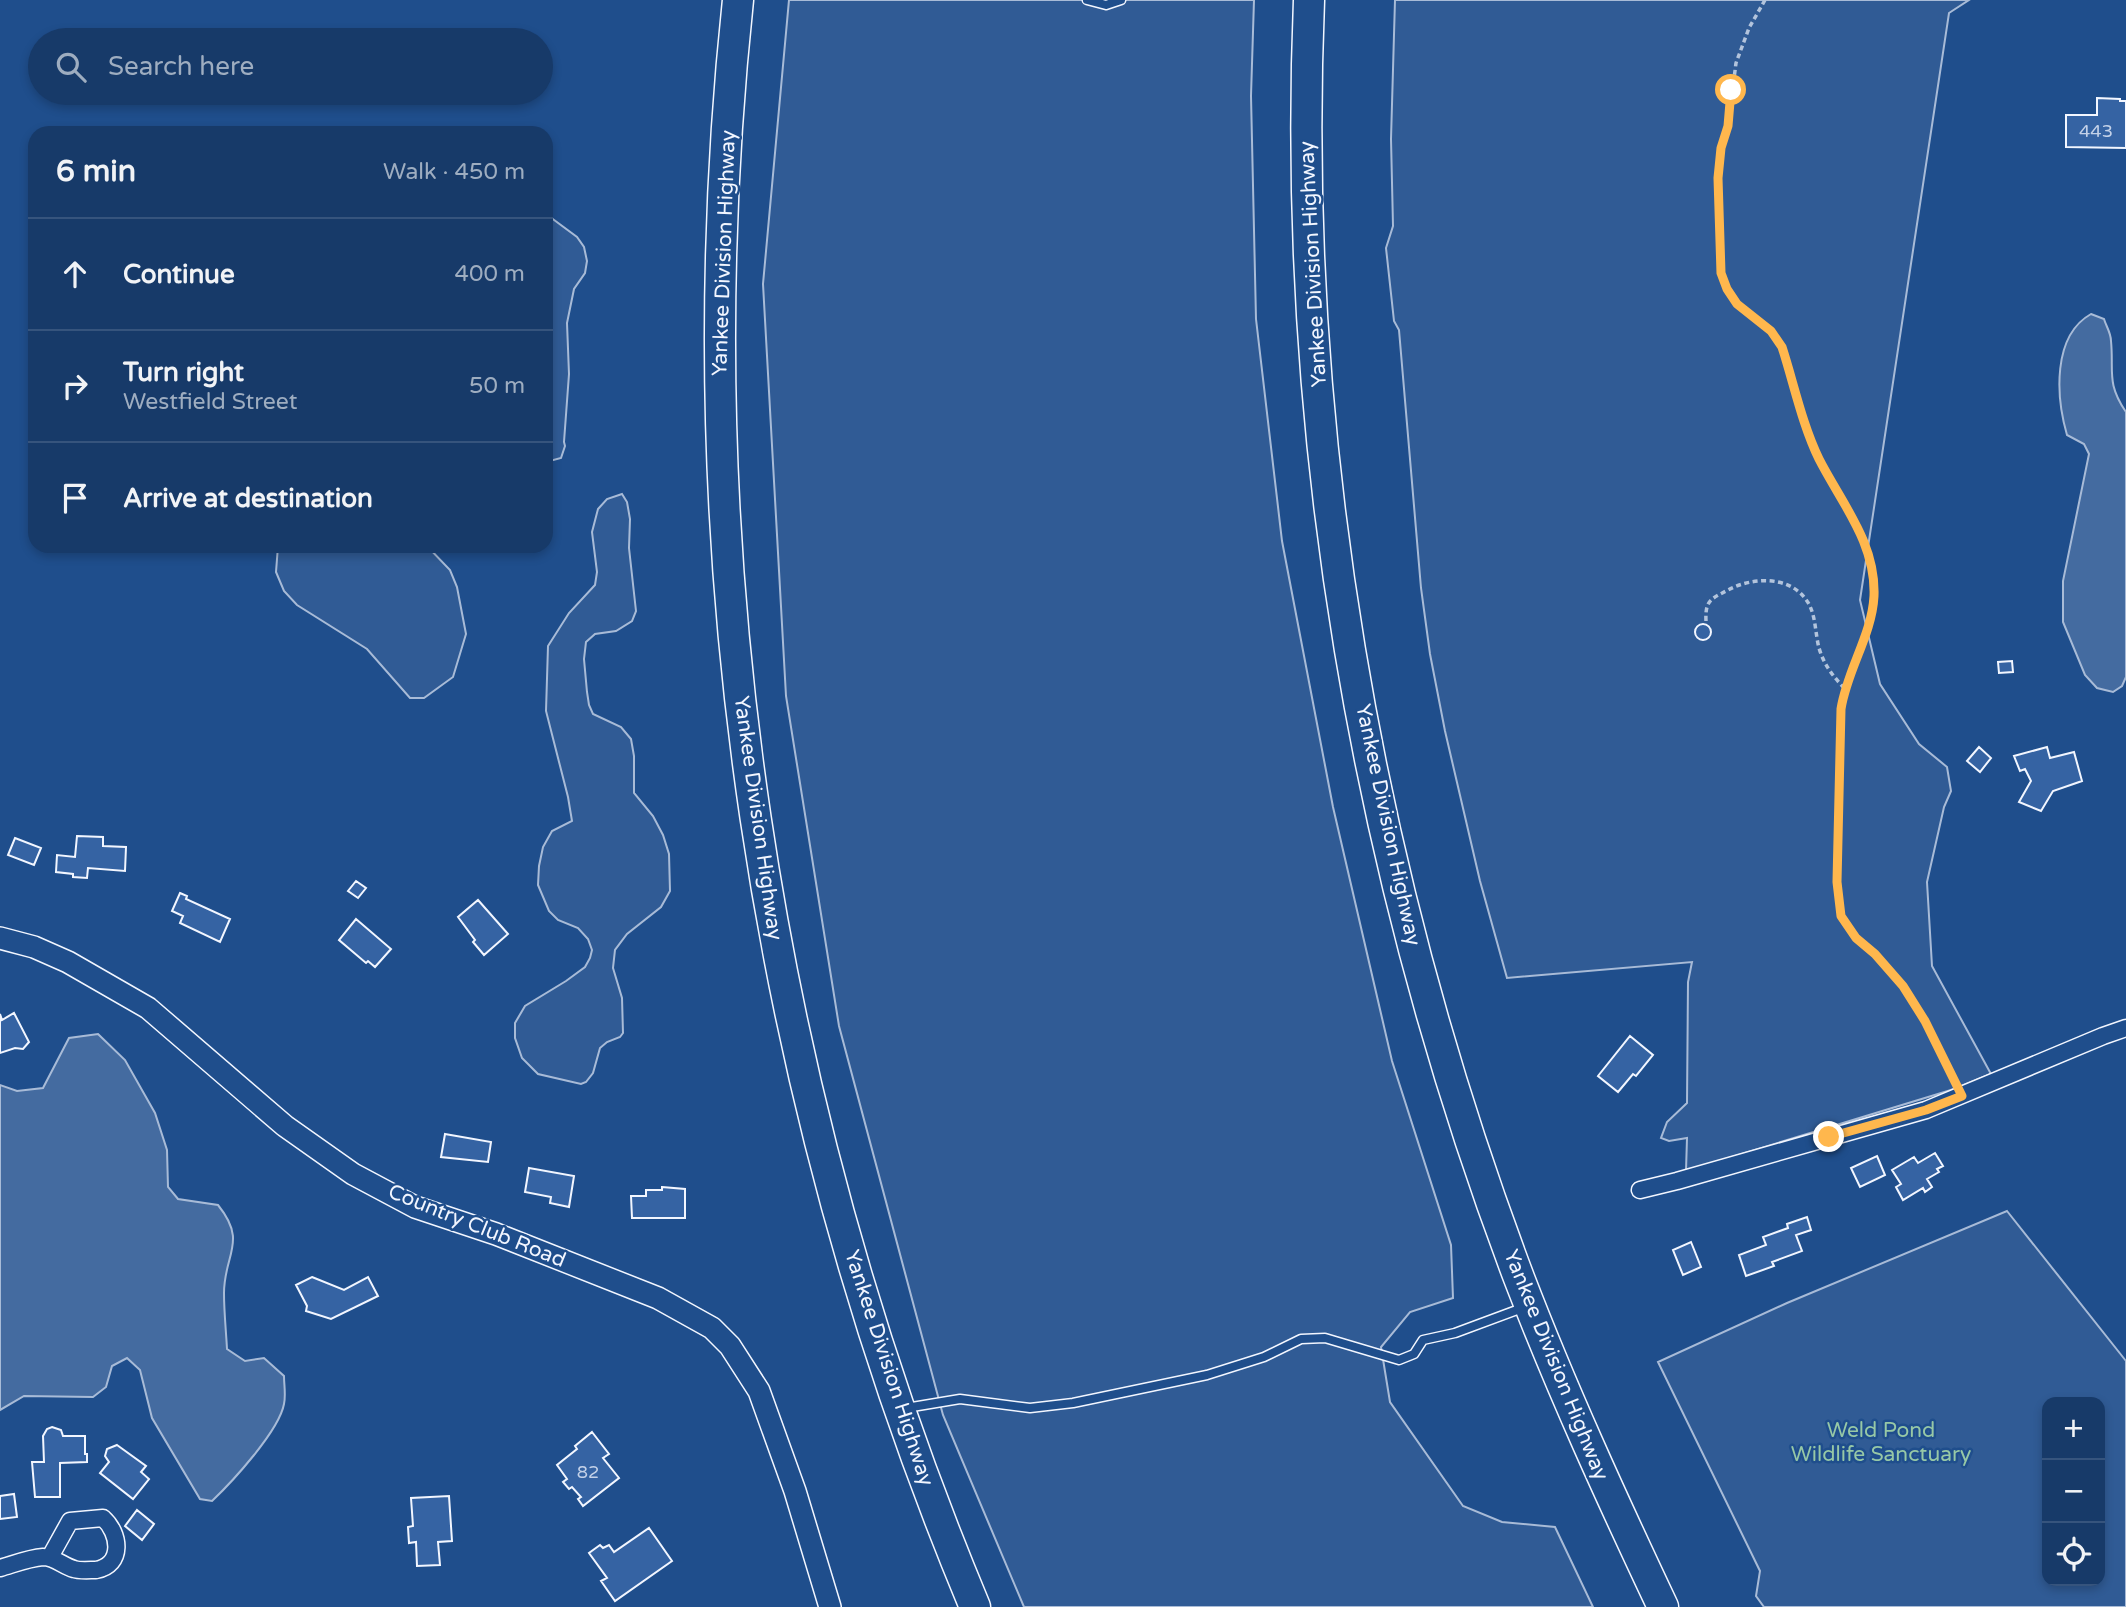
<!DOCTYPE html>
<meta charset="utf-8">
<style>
body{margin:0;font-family:"Varela Round",sans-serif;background:#20416f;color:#f1f3f6}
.controls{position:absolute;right:21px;bottom:21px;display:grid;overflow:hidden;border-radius:14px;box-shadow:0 4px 10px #0003}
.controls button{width:63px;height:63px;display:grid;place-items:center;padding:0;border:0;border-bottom:2px solid #36547d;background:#173a69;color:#f1f3f6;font:35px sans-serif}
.stop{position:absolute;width:21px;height:21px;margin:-16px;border:5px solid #ffb74d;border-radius:50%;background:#fff}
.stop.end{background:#ffb74d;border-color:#fff;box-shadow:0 2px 7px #0008}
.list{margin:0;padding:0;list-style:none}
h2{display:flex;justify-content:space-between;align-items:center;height:91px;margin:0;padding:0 28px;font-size:30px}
h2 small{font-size:23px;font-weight:400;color:#9eadc0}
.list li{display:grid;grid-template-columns:46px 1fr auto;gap:21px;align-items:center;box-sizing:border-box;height:112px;padding:0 28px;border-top:2px solid #36547d}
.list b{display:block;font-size:26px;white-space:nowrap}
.list p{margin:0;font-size:23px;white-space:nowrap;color:#9eadc0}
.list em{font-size:23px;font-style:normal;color:#9eadc0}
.icon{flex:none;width:38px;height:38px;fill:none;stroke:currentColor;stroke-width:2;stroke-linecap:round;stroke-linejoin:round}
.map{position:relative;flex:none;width:2126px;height:1607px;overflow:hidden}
.search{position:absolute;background:#173a69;box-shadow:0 4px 10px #0003;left:28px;top:28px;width:525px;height:77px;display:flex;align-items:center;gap:18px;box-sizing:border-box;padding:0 24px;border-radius:38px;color:#9eadc0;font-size:26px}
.panel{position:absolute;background:#173a69;box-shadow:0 4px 10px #0003;left:28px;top:126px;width:525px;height:427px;border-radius:21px}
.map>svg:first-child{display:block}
.built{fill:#305b95;stroke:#a8bbd7;stroke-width:2;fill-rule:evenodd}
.water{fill:#446ba0;stroke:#a8bbd7;stroke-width:2}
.building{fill:#3563a3;stroke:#f2f6ff;stroke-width:2}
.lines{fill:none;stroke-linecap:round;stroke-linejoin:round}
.service-casing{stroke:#f2f6ff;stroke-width:11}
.minor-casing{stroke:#f2f6ff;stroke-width:19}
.tertiary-casing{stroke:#f2f6ff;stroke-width:24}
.motorway-casing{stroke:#f2f6ff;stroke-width:33}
.path{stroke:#b3c4dc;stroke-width:3.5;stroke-dasharray:5 3.5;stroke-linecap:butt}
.service{stroke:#1f4e8c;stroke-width:8}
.minor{stroke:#1f4e8c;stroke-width:16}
.tertiary{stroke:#1f4e8c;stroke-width:21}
.motorway{stroke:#1f4e8c;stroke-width:30}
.route{stroke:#ffb74d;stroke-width:9}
.labels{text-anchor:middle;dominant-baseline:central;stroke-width:5;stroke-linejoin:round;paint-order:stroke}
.number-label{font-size:18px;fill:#c3d1e8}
.street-label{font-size:21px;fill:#f2f6ff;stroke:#1f4e8c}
.park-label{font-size:21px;fill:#97c8a6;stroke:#1f4e8c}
</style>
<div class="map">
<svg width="2126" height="1607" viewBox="0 0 2126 1607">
<rect width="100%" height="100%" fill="#1f4e8c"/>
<path class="built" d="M789 0H1254L1251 96 1256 319 1282 541 1333 807 1392 1061 1451 1245 1453 1298 1410 1312 1381 1347 1390 1402 1463 1506 1502 1522 1555 1527 1593 1607H1024L943 1415 839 1026 786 696 763 284Z
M1395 0H1969L1949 13 1860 600 1880 684 1919 744 1947 767 1951 791 1944 807 1927 882 1932 966 1991 1074 1951 1090 1686 1171 1687 1138 1669 1141 1661 1138 1667 1122 1687 1103 1688 982 1692 962 1507 978 1480 881 1445 731 1430 654 1421 588 1399 330 1394 321 1386 248 1393 226 1391 139Z
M546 214 577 237 584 247 587 261 585 273 574 289 567 323 569 374 564 442 565 446 561 458 546 462Z
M622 494 627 502 630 519 629 548 636 611 632 621 616 631 595 634 586 642 584 659 587 692 589 705 593 714 621 727 631 739 634 756V793L653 816 663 835 669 854 670 891 661 907 627 934 615 950 613 968 622 998 623 1033 620 1037 607 1042 600 1048 593 1073 586 1082 581 1084 538 1074 522 1058 515 1038V1023L525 1006 566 981 585 967 590 958 592 950 588 939 578 928 558 920 549 911 538 885 539 866 543 847 552 831 572 821 568 797 546 711 548 646 569 613 595 585 597 572 592 532 598 509 607 499Z
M278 546H427L450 570 457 587 466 634 453 677 424 698H410L367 649 297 605 284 591 276 572Z
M2007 1211 2126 1361V1607H1764L1756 1596 1760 1571 1658 1362 1787 1303ZM2047 1402H2100V1581H2047Z"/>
<path class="water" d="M2091 314 2104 319C2106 326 2111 333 2111 341 2114 371 2106 383 2126 412V677L2122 686 2113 692 2097 688 2085 675 2063 622V581L2089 454 2084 444 2067 435C2056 397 2052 336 2091 314Z
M98 1034 125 1060 155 1113 167 1150 168 1187 178 1199 218 1205C248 1242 224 1254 224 1293 224 1312 226 1330 227 1349L245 1361 264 1358 284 1376C284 1385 286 1395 284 1404 279 1431 232 1482 212 1501L200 1499 152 1418 140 1370 127 1358 112 1366 106 1387 93 1397 24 1396 0 1410V1085L17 1091 43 1088 69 1038Z"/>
<path class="building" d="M2097 98 2120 99V101H2126V148L2066 147V115H2097Z
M1695 632a8 8 0 1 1 16 0a8 8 0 1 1-16 0Z
M2012 661 2013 672 1999 673 1998 662Z
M1979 747 1991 758 1980 772 1967 761Z
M2047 747 2050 758 2074 752 2082 781 2053 791 2041 811 2019 802 2031 781 2025 769 2020 771 2014 756Z
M77 836 103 837V846L126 847 125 871 88 868 87 878 73 877V874L56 872 57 855 75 857Z
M15 838 41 848 34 865 8 855Z
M356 881 366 888 358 898 348 891Z
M180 893 187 896 186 899 230 919 220 942 180 923 183 916 172 911Z
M478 900 508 934 484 955 473 942 475 940 458 917Z
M356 919 391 949 375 967 368 961 366 963 339 940Z
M14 1013 29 1042 23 1049 15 1048 0 1053V1014L2 1020Z
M1630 1036 1653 1055 1636 1076 1633 1074 1618 1092 1598 1076Z
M445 1134 491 1142 488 1162 441 1157Z
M1935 1153 1943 1166 1937 1169 1939 1172 1927 1179 1932 1187 1925 1192 1923 1188 1903 1200 1896 1187 1901 1184 1892 1170 1914 1157 1918 1163Z
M1877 1156 1885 1175 1860 1187 1851 1168Z
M529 1168 574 1176 569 1207 550 1203 551 1197 525 1192Z
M662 1187 685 1189V1218H632L631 1196H646V1190H662Z
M1807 1217 1811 1230 1796 1235 1802 1251 1772 1262 1774 1266 1746 1276 1739 1255 1766 1245 1763 1237 1788 1228 1787 1224Z
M1691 1242 1701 1267 1683 1275 1673 1250Z
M312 1277 344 1290 368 1277 378 1296 331 1319 306 1311 307 1306 296 1285Z
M52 1427 61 1430 63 1436H85V1454H87V1462L60 1463V1497H35L32 1462H44L43 1436 47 1429Z
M592 1432 609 1454 603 1458 619 1478 583 1506 578 1499 581 1497 572 1487 569 1489 563 1482 567 1479 557 1465 577 1449 575 1446Z
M117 1445 146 1466 141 1472 149 1479 133 1499 100 1473 109 1462 105 1456 107 1449Z
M14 1494 17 1517 0 1519V1496Z
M449 1496 452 1541 438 1542 440 1565 417 1566 416 1542 409 1543 408 1527 413 1526 411 1498Z
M137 1510 154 1524 142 1540 125 1526Z
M649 1528 672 1561 615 1601 601 1581 607 1578 589 1553 600 1545 603 1548 609 1545 614 1552Z"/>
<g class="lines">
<defs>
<path id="service" d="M1087 0 1106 5 1121 0
M906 1408 960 1399 1030 1408 1073 1403 1207 1375 1264 1357 1301 1339 1325 1338 1399 1360 1414 1354 1423 1340 1455 1333 1525 1307"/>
<path id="minor" d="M1640 1190 1677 1181 1926 1110 2103 1036 2126 1028
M0 1568C14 1564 29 1558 43 1557 55 1557 63 1566 74 1569 79 1571 90 1570 96 1570 124 1565 120 1533 103 1518L70 1521 50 1557"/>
<path id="tertiary" d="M0 938 34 947 68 962 148 1008 285 1126 353 1174 415 1207 496 1234 658 1298 712 1328 730 1346 759 1391 795 1491 830 1607"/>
<path id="motorway" d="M738 0C680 543 764 1103 975 1607
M1309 0C1291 433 1366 873 1519 1278 1562 1390 1612 1499 1663 1607"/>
</defs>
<use href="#service" class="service-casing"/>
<use href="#minor" class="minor-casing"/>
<use href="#tertiary" class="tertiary-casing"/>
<use href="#motorway" class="motorway-casing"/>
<path class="path" d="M1765 0 1749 28 1736 63 1728 126 1721 148 1719 179 1721 273 1727 289 1737 305 1771 330 1782 347 1805 421 1819 459 1863 537 1872 568 1874 596 1871 620 1844 688
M1706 621C1705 600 1711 599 1728 590 1752 577 1790 575 1807 601 1816 614 1815 633 1819 648 1824 665 1833 676 1844 688 1837 740 1840 792 1838 844 1838 865 1833 899 1843 918 1856 945 1885 961 1903 985 1924 1013 1938 1048 1954 1080"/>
<use href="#service" class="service"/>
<use href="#minor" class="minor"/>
<use href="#tertiary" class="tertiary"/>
<use href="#motorway" class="motorway"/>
</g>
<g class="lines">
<path class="route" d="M1731 90 1728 126 1721 148 1718 178 1721 273 1727 289 1737 304 1771 331 1782 347C1794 384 1802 424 1819 459 1842 504 1876 543 1874 596 1872 635 1847 670 1841 709L1837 882 1841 916 1856 938 1875 954 1903 986 1925 1021 1962 1096 1926 1110 1829 1137"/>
</g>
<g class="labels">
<g class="number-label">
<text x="2096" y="131">443</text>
<text x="588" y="1472">82</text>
</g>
<g class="street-label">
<text transform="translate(724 253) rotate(-88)">Yankee Division Highway</text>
<text transform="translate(1313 264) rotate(-93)">Yankee Division Highway</text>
<text transform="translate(758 818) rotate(82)">Yankee Division Highway</text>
<text transform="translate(1388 825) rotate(78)">Yankee Division Highway</text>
<text transform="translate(477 1226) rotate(22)">Country Club Road</text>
<text transform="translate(1556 1365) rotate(68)">Yankee Division Highway</text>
<text transform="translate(889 1368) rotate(72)">Yankee Division Highway</text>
</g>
<g class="park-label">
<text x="1881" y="1430">Weld Pond<tspan x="1881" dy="24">Wildlife Sanctuary</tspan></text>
</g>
</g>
</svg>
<div class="controls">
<button>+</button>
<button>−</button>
<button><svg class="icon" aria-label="locate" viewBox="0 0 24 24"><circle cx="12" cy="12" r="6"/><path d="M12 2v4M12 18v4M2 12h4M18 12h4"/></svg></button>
</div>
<div class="stop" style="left:1731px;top:90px"></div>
<div class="stop end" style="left:1829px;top:1137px"></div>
<div class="search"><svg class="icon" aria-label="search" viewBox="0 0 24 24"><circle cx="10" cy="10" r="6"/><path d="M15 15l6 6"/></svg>Search here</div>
<section class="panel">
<h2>6 min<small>Walk · 450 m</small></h2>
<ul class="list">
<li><svg class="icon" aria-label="ahead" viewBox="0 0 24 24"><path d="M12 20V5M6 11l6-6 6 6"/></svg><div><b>Continue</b></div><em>400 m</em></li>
<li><svg class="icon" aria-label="right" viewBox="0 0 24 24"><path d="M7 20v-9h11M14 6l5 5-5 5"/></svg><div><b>Turn right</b><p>Westfield Street</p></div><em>50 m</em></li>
<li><svg class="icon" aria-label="arrive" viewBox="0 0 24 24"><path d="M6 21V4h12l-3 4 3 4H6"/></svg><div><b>Arrive at destination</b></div></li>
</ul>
</section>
</div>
